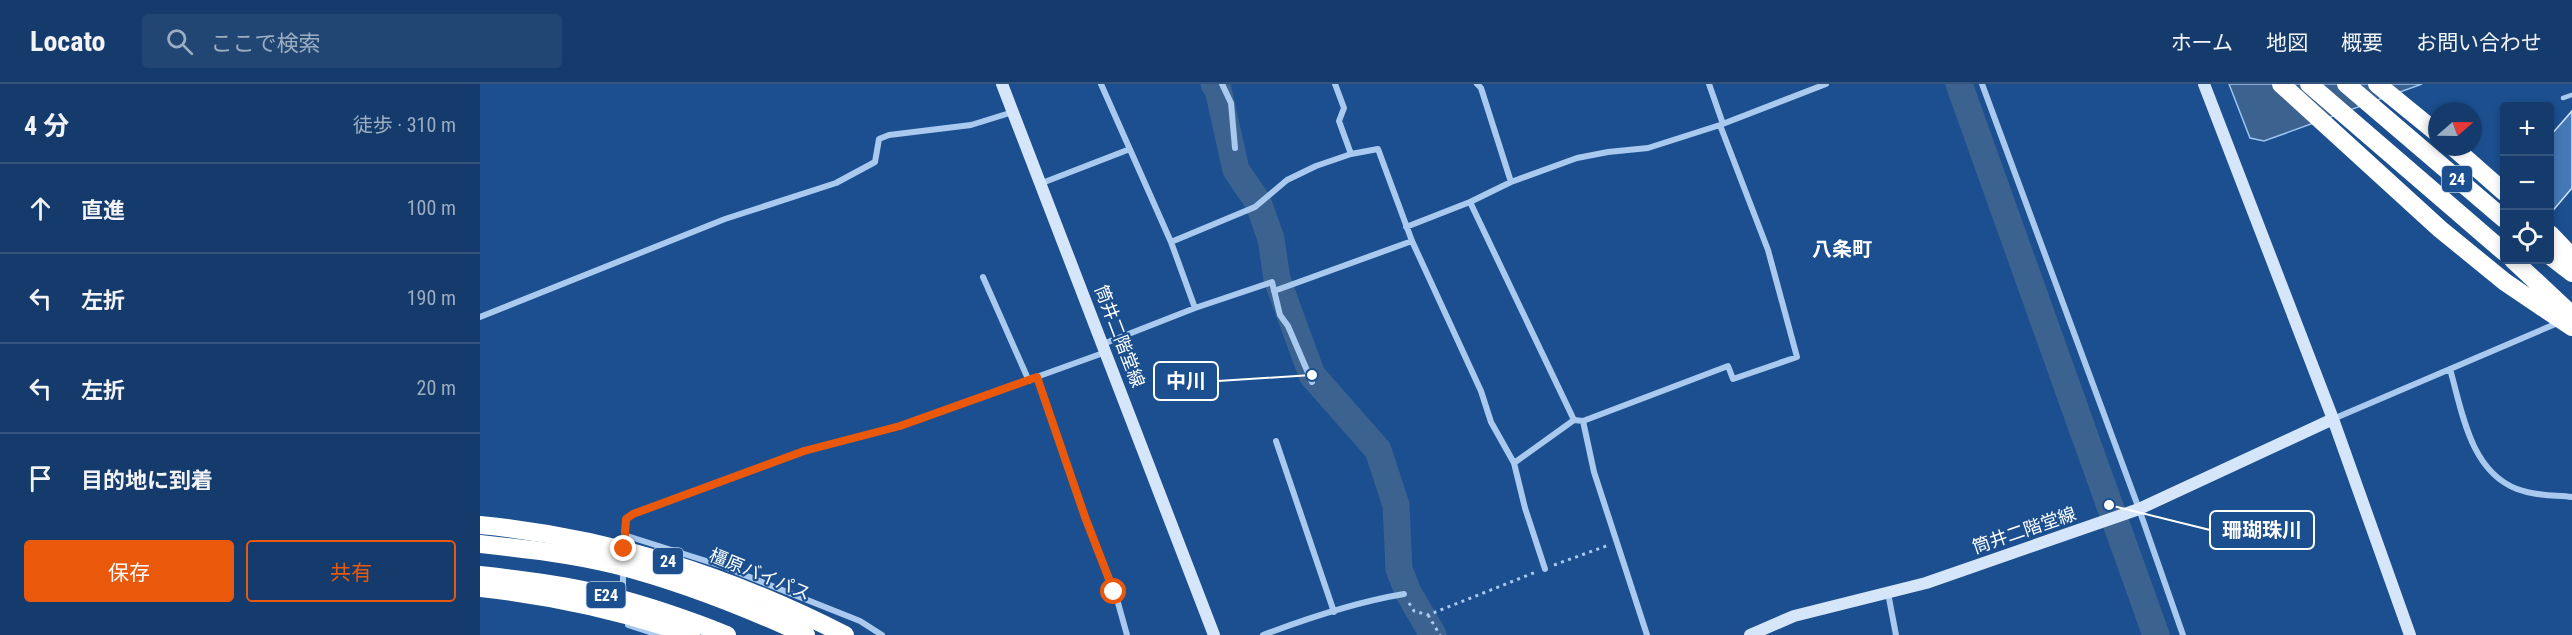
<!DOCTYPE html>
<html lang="ja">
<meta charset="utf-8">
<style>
body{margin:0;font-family:"Roboto Condensed","Noto Sans JP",sans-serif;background:#214673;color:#f1f3f6}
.controls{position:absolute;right:18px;top:18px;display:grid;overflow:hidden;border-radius:6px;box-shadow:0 3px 9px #0003}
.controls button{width:54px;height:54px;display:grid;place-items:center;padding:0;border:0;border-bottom:2px solid #33557e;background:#143b6b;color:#f1f3f6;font:30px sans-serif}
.compass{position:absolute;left:1948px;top:18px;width:54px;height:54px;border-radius:50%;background:#143b6b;box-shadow:0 3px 9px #0003;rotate:70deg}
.stop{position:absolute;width:18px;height:18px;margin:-14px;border:4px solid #ea580c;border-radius:50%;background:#fff}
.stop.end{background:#ea580c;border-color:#fff;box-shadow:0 2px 6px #0008}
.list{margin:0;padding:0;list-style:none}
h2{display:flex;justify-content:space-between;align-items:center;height:78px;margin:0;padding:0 24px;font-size:26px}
h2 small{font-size:20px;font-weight:400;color:#9dadc1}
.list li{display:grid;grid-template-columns:39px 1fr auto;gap:18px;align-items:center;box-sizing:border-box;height:90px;padding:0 24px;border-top:2px solid #33557e}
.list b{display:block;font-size:22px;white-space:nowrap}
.list em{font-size:20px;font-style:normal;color:#9dadc1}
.actions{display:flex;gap:12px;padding:18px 24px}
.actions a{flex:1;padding:14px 0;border:2px solid #ea580c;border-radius:6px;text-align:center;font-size:21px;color:#ea580c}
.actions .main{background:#ea580c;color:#fff}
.icon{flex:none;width:33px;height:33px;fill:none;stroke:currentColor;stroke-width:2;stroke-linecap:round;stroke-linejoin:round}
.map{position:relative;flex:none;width:2092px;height:551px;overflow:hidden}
header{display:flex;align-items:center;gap:36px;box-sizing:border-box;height:84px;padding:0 30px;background:#143b6b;border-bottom:2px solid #33557e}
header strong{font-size:28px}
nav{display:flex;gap:33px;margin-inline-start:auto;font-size:21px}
.search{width:420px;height:54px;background:#214673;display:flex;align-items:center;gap:15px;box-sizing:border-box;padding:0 21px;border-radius:6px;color:#9dadc1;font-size:22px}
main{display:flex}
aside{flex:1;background:#143b6b}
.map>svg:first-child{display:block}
.water{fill:#3c6290;stroke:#9cc4f0;stroke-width:1.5}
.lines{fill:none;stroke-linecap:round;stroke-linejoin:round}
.river{stroke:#3c6290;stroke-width:27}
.building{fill:#4478b7;stroke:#cfe3fa;stroke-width:1.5}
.path{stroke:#a9c9ee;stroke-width:3;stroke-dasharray:3 4.5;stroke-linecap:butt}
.lane{stroke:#a9c9ee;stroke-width:4.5}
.street{stroke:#a9c9ee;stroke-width:6}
.secondary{stroke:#d6e6fa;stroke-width:12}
.highway{stroke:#fff;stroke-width:18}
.highway-bridge{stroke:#fff;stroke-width:18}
.route{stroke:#ea580c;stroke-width:8}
.labels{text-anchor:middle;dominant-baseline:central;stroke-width:4.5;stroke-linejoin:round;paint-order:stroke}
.shield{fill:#1b4f8f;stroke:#bbcadd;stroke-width:1.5}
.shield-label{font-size:16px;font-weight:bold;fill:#fff}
.street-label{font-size:18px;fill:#fff;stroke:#1b4f8f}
.neighbourhood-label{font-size:20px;font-weight:bold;fill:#fff;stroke:#1b4f8f}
.leader{fill:none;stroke:#fff;stroke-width:2}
.callout-dot{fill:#fff;stroke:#1b4f8f;stroke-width:2}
.callout{fill:#1b4f8f;stroke:#fff;stroke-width:2}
.callout-label{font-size:20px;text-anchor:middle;font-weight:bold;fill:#fff}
</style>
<header>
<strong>Locato</strong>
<div class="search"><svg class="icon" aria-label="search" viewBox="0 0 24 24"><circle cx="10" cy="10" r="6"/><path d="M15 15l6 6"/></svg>ここで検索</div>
<nav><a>ホーム</a><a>地図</a><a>概要</a><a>お問い合わせ</a></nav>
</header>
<main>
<aside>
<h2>4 分<small>徒歩 · 310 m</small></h2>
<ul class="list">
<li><svg class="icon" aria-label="ahead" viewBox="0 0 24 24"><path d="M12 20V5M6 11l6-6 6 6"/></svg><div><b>直進</b></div><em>100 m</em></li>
<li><svg class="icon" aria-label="left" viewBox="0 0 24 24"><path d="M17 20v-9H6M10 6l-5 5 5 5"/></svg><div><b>左折</b></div><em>190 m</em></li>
<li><svg class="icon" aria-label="left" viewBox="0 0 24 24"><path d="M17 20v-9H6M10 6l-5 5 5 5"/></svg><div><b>左折</b></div><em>20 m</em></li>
<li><svg class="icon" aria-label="arrive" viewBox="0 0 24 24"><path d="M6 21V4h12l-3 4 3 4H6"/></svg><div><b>目的地に到着</b></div></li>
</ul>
<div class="actions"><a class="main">保存</a><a>共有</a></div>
</aside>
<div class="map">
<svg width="2092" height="551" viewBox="0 0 2092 551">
<rect width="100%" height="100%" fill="#1b4f8f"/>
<path class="water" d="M1749 0H1942L1784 57 1770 54Z"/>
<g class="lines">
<path class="river" d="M734 0 738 5 756 86 778 118 791 155 797 195 832 291 898 366 916 421 919 485 928 508 953 551
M1479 0 1676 551"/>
</g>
<path class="building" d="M2092 27V104L2070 130V52Z"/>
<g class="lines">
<path class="path" d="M1074 481 1129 461
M929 519 934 527 948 531 1056 488
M948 531 960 551"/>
<path class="lane" d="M2083 14 2092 11"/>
<path class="street" d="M621 0 691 158 715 224
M742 0 751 19 755 64
M855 0 864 24 859 37 871 70
M997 0 1001 4 1031 98
M1229 0 1243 40
M1502 0 1659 425 1703 551
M562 99 650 65
M990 118 1094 336 1103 337 1114 388 1167 551
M926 143 990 118 1031 98 1097 74 1128 68 1168 64 1240 41 1346 0
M691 158 775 123 807 96 836 82 871 70 898 65 932 157 1001 307 1011 338 1034 379 1045 424 1065 485
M503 193 549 297
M794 207 932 157
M0 233 245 135 356 99 395 78 399 55 409 51 491 41 533 28
M623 260 715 224 792 198 800 231 808 242 832 298
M1970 285C1982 327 1990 387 2037 405 2055 412 2074 411 2092 413
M557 293 605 433 635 508 647 551
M1853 335 2080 238
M1103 337 1248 282 1253 295 1317 273 1288 166 1240 41
M796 357 854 528
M1034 379 1094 336
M144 451 146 435 153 430 324 367 420 342 626 268
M144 454V451L242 482 380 537 402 551
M1408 509 1416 551
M143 514V485
M148 541 179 551
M783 551C828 534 876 518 924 510"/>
<path class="secondary" d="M522 0 734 551
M1724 0 1853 335 1930 551
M1270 551 1314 532 1446 499 1659 425 1853 335"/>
<path class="highway" d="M1801 0 1960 145 2025 198 2062 223
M1829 0 2024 168
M1866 0 2024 135
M1897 0 1957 49
M1973 63 2024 108
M2070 150 2092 173
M2070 172 2092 189
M2033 176 2092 231
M0 441C131 454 247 491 365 551
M0 504C72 512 142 527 211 551"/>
<path class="highway-bridge" d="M2062 223 2092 243
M0 460C46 465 92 470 136 481 202 498 265 523 326 551
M0 491C44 496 89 501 133 513 172 523 209 536 247 551"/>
</g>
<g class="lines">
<path class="route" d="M144 465 146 435 153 430 324 367 420 342 557 293 605 433 634 508"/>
</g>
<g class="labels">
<g class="shield">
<rect x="1962" y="82" width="30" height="26" rx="4.5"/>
<rect x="173" y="464" width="30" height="26" rx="4.5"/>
<rect x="106.5" y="498" width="39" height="26" rx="4.5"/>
</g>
<g class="shield-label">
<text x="1977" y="95">24</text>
<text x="188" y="477">24</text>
<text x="126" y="511">E24</text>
</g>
<g class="street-label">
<text transform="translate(640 252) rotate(69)">筒井二階堂線</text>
<text transform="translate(1544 446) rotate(-19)">筒井二階堂線</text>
<text transform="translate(280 490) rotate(22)">橿原バイパス</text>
</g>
<g class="neighbourhood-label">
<text x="1362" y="165">八条町</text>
</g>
</g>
<path class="leader" d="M832 291L738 297M1629 421L1730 446"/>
<g class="callout-dot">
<circle cx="832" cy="291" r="6"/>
<circle cx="1629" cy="421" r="6"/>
</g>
<g class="callout">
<rect x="674" y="278" width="64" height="38" rx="6"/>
<rect x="1730" y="427" width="104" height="38" rx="6"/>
</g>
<g class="callout-label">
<text x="706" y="304">中川</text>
<text x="1782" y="453">珊瑚珠川</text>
</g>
</svg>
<div class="controls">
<button>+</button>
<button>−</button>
<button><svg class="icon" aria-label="locate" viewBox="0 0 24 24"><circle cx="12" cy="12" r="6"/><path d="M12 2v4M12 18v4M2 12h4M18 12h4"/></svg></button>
</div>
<svg class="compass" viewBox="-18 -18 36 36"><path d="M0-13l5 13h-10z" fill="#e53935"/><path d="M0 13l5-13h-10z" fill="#9dadc1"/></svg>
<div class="stop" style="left:634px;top:508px"></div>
<div class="stop end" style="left:144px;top:465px"></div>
</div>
</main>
